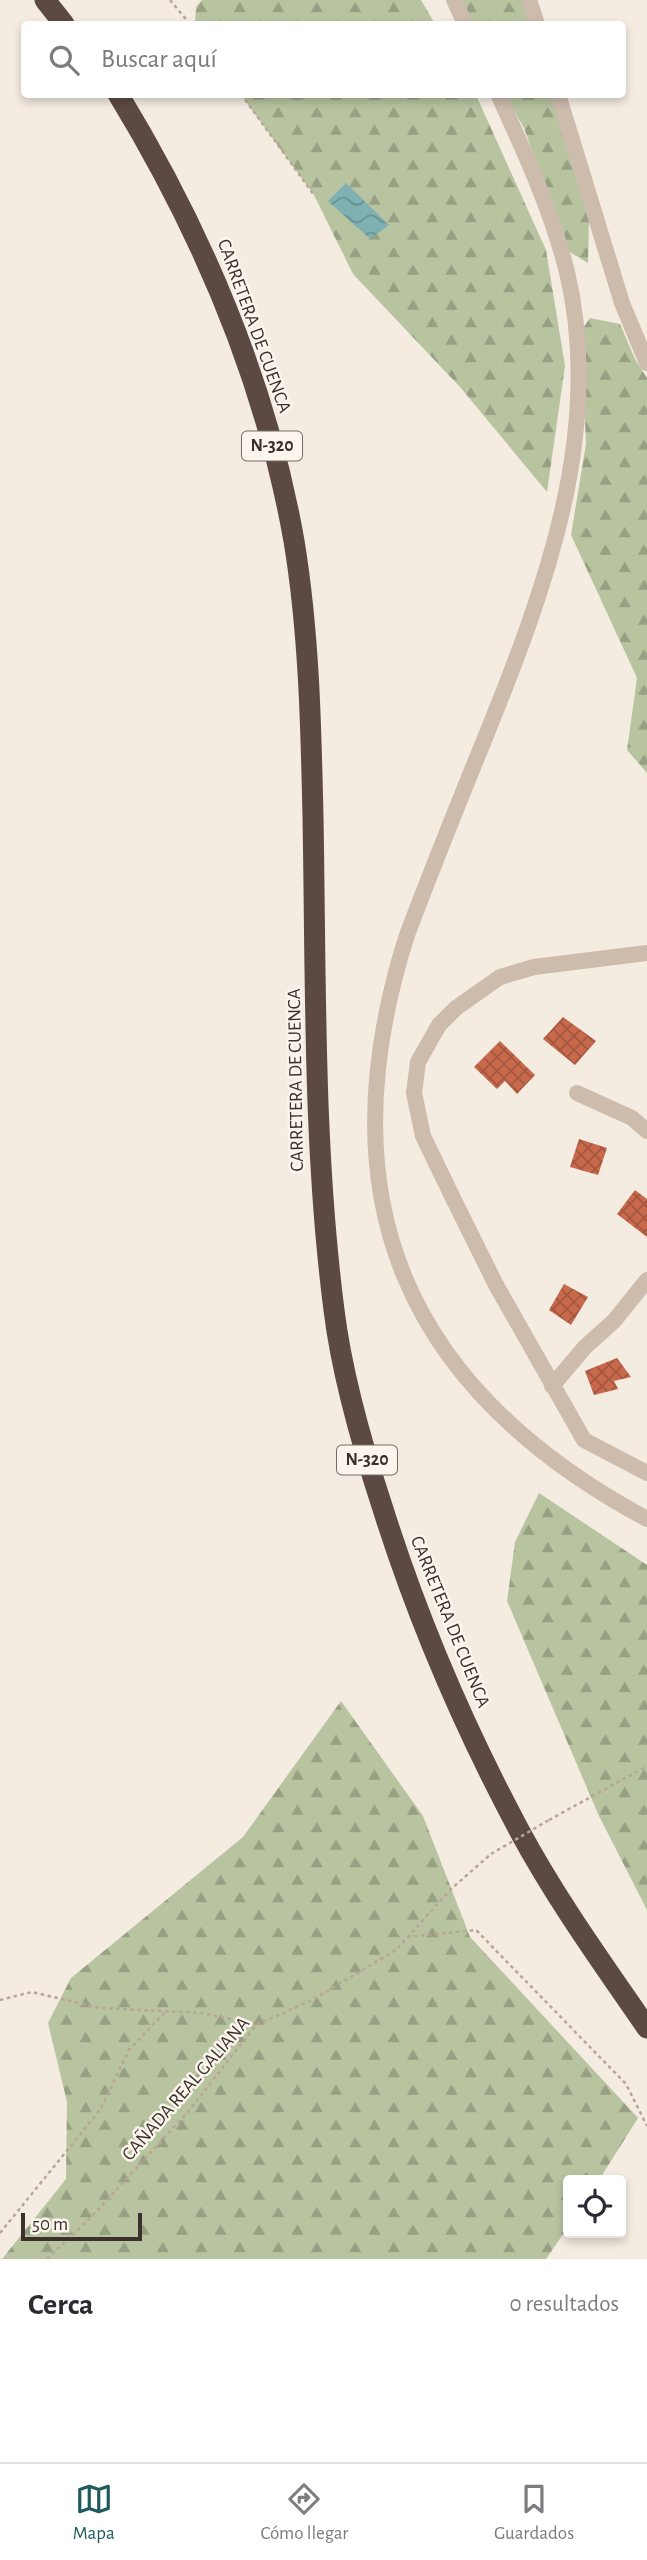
<!DOCTYPE html>
<html lang="es">
<meta charset="utf-8">
<style>
body{margin:0;font-family:"Alegreya Sans",sans-serif;background:#f2f2f3;color:#2b2b33}
.controls{position:absolute;right:21px;bottom:21px;display:grid;overflow:hidden;border-radius:7px;box-shadow:0 4px 10px #0003}
.controls button{width:63px;height:63px;display:grid;place-items:center;padding:0;border:0;border-bottom:2px solid #e1e1e2;background:#fff;color:#2b2b33;font:35px sans-serif}
.scale{position:absolute;left:21px;bottom:18px;width:121px;box-sizing:border-box;padding-left:7px;border:4px solid #3b302b;border-top:0;font-size:19px;line-height:24px;white-space:nowrap;color:#3b302b;-webkit-text-stroke:5px #fbf5ee;paint-order:stroke}
.list{margin:0;padding:0;list-style:none}
h2{display:flex;justify-content:space-between;align-items:center;height:91px;margin:0;padding:0 28px;font-size:30px}
h2 small{font-size:23px;font-weight:400;color:#7c7c81}
.icon{flex:none;width:38px;height:38px;fill:none;stroke:currentColor;stroke-width:2;stroke-linecap:round;stroke-linejoin:round}
.map{position:relative;flex:none;width:647px;height:2259px;overflow:hidden}
.search{position:absolute;background:#fff;box-shadow:0 4px 10px #0003;left:21px;right:21px;top:21px;height:77px;display:flex;align-items:center;gap:18px;box-sizing:border-box;padding:0 24px;border-radius:7px;color:#7c7c81;font-size:26px}
.sheet{height:203px;background:#fff}
nav{display:flex;justify-content:space-around;align-items:center;box-sizing:border-box;height:98px;border-top:2px solid #e1e1e2;background:#fff;font-size:19px;color:#7c7c81}
nav a{display:grid;justify-items:center;gap:4px}
nav .on{color:#1f5a5e}
.map>svg:first-child{display:block}
.forest{fill:url(#forest-firs)}
.water{fill:url(#water-waves)}
.building{fill:url(#building-cross-hatch)}
.lines{fill:none;stroke-linecap:round;stroke-linejoin:round}
.path{stroke:#b9a596;stroke-width:2.5;stroke-dasharray:3.5 3.5;stroke-linecap:butt}
.minor{stroke:#cdbbac;stroke-width:16}
.highway{stroke:#5c4a42;stroke-width:21}
.path-bridge{stroke:#b9a596;stroke-width:2.5;stroke-dasharray:3.5 3.5;stroke-linecap:butt}
.labels{text-anchor:middle;dominant-baseline:central;stroke-width:5;stroke-linejoin:round;paint-order:stroke}
.shield{fill:#fbf5ee;stroke:#756b66;stroke-width:2}
.shield-label{font-size:18px;font-weight:bold;fill:#3b302b}
.street-label{font-size:19px;fill:#3b302b;stroke:#fbf5ee}
</style>
<div class="map">
<svg width="647" height="2259" viewBox="0 0 647 2259">
<defs>
<pattern id="forest-firs" width="22" height="20" patternUnits="userSpaceOnUse" patternTransform="scale(1.75)"><rect width="22" height="20" fill="#b8c4a0"/><path d="M5 1l3.5 6h-7zM16 11l3.5 6h-7z" fill="#97a083"/></pattern>
<pattern id="water-waves" width="16" height="10" patternUnits="userSpaceOnUse" patternTransform="scale(1.75)"><rect width="16" height="10" fill="#7fb0b2"/><path d="M0 5q4-4 8 0t8 0" fill="none" stroke="#699091"/></pattern>
<pattern id="building-cross-hatch" width="8" height="8" patternUnits="userSpaceOnUse" patternTransform="scale(1.75)"><rect width="8" height="8" fill="#c8694b"/><path d="M0 0l8 8M0 8l8-8" fill="none" stroke="#a4573f"/></pattern>
</defs>
<rect width="100%" height="100%" fill="#f4ebe1"/>
<path class="forest" d="M202 0H421L435 24H195L196 7Z
M463 0H525L533 24H469Z
M241 95H476L546 250 565 366 547 492 460 387 353 274 314 195Z
M505 95H557L589 221 588 263 568 251 524 128Z
M590 318 620 324 635 359 647 378V773L627 750 637 678 571 535 586 444 581 331Z
M539 1493 647 1565V1910L599 1816 507 1601 515 1542Z
M341 1701 423 1816 470 1937 638 2118 599 2180H568V2227L546 2259H2L66 2179 67 2102 48 2023 71 1978 243 1837Z"/>
<path class="water" d="M346 183 389 225 370 239 328 201Z"/>
<path class="building" d="M563 1017 596 1041 575 1065 543 1039Z
M500 1041 535 1075 517 1094 505 1081 497 1089 474 1067Z
M579 1139 607 1148 598 1175 570 1167Z
M635 1190 647 1199V1237L617 1214Z
M564 1284 588 1297 571 1325 549 1310Z
M617 1358 631 1377 614 1381 618 1389 594 1395 585 1371Z"/>
<g class="lines">
<path class="path" d="M170 0 190 24
M241 94 314 195
M549 1820 647 1766
M407 1937 476 1930 626 2084 647 2126
M0 2000 32 1992 100 2008 203 2013 256 2025
M0 2233 100 2110 129 2050 166 2011
M47 2259 94 2214 188 2112 256 2025 312 2000 396 1950 451 1889 491 1854"/>
<path class="minor" d="M454 0 465 24
M529 0 537 24
M498 94C525 153 551 209 567 272 605 432 544 592 485 738 458 804 432 869 407 935 323 1199 405 1389 647 1519
M558 94 622 303 647 363
M647 953 534 967 500 977 456 1008 439 1025 418 1062 414 1093 423 1136 450 1192 496 1285 584 1440 647 1473
M577 1093 632 1118 647 1131
M552 1386 585 1347 614 1321 647 1280"/>
<path class="highway" d="M45 0 64 24
M118 94C202 232 266 382 294 541 309 632 311 725 313 817 316 981 313 1147 334 1310 342 1376 362 1445 383 1509 418 1620 464 1727 519 1830 556 1899 603 1964 647 2028"/>
<path class="path-bridge" d="M491 1854 549 1820"/>
</g>
<g class="labels">
<g class="shield">
<rect x="242" y="431.5" width="60" height="29" rx="5"/>
<rect x="337" y="1445.5" width="60" height="29" rx="5"/>
</g>
<g class="shield-label">
<text x="272" y="446">N-320</text>
<text x="367" y="1460">N-320</text>
</g>
<g class="street-label">
<text transform="translate(254 326) rotate(70)">CARRETERA DE CUENCA</text>
<text transform="translate(296 1080) rotate(-91)">CARRETERA DE CUENCA</text>
<text transform="translate(450 1622) rotate(68)">CARRETERA DE CUENCA</text>
<text transform="translate(186 2089) rotate(-49)">CAÑADA REAL GALIANA</text>
</g>
</g>
</svg>
<div class="controls">
<button><svg class="icon" aria-label="locate" viewBox="0 0 24 24"><circle cx="12" cy="12" r="6"/><path d="M12 2v4M12 18v4M2 12h4M18 12h4"/></svg></button>
</div>
<div class="scale">50 m</div>
<div class="search"><svg class="icon" aria-label="search" viewBox="0 0 24 24"><circle cx="10" cy="10" r="6"/><path d="M15 15l6 6"/></svg>Buscar aquí</div>
</div>
<section class="sheet">
<h2>Cerca<small>0 resultados</small></h2>
<ul class="list">
</ul>
</section>
<nav>
<a class="on"><svg class="icon" aria-label="map" viewBox="0 0 24 24"><path d="M3 6l6-2 6 2 6-2v14l-6 2-6-2-6 2zM9 4v14M15 6v14"/></svg>Mapa</a>
<a><svg class="icon" aria-label="directions" viewBox="0 0 24 24"><path d="M12 3l9 9-9 9-9-9zM9 14v-3h6M13 9l2 2-2 2"/></svg>Cómo llegar</a>
<a><svg class="icon" aria-label="saved" viewBox="0 0 24 24"><path d="M7 4h10v16l-5-4-5 4z"/></svg>Guardados</a>
</nav>
